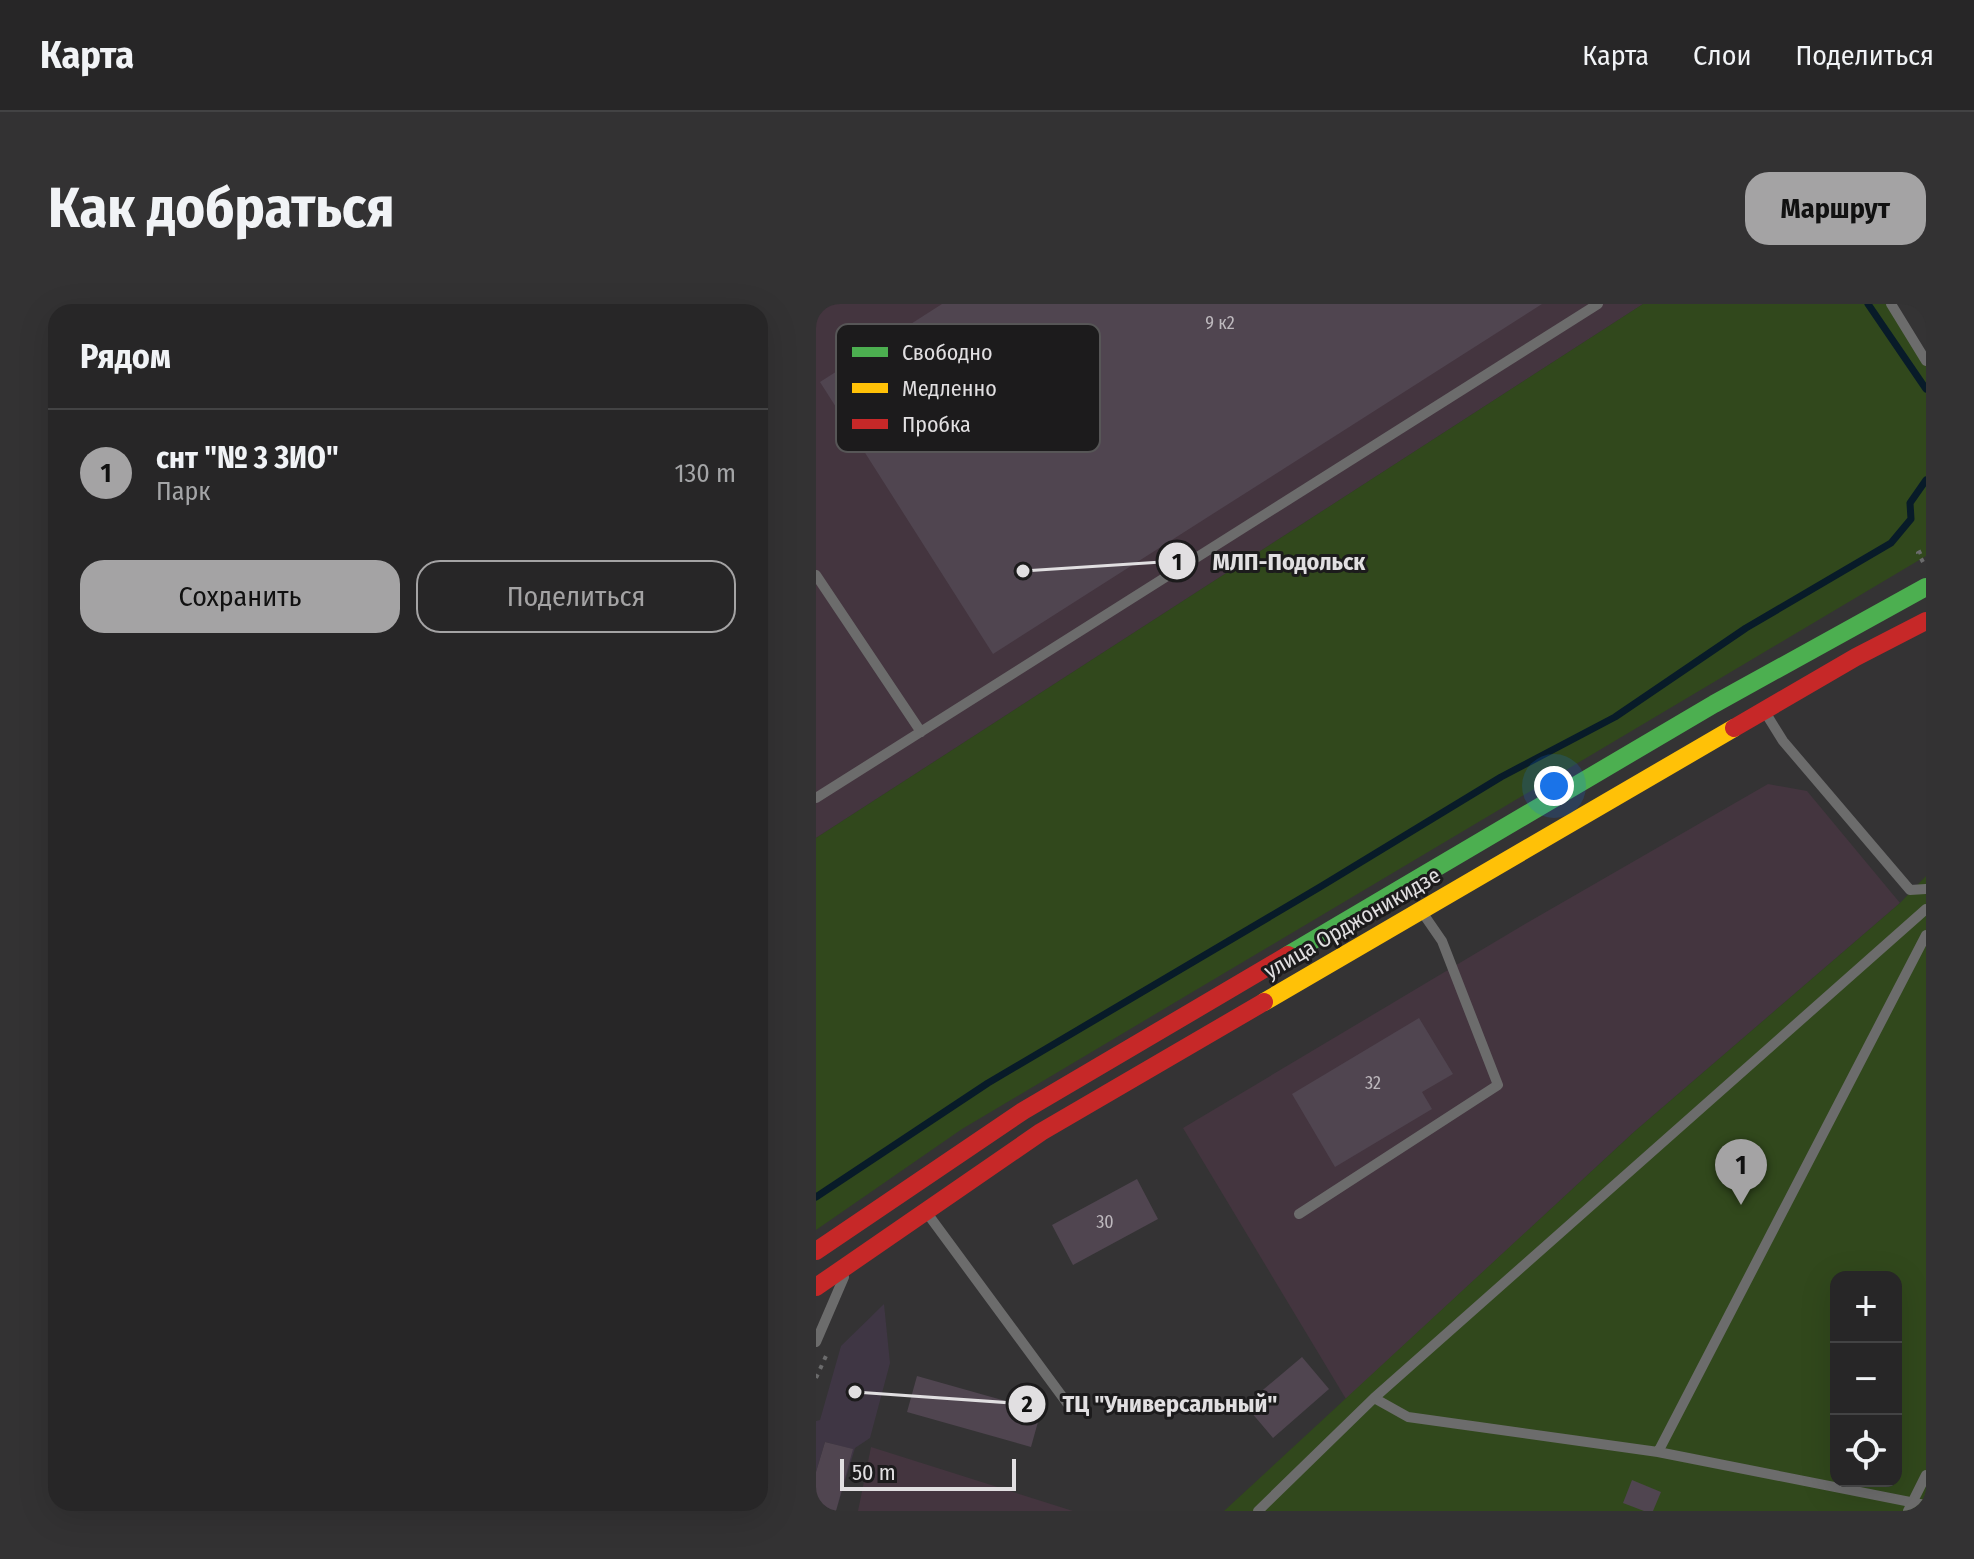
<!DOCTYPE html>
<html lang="ru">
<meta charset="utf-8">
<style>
body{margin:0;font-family:"Fira Sans Condensed",sans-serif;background:#333233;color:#f1f3f6}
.controls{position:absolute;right:24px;bottom:24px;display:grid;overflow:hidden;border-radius:16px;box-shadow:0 8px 32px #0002}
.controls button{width:72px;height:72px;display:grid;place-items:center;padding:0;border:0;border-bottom:2px solid #434344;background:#272627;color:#f1f3f6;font:40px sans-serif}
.scale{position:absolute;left:24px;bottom:20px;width:176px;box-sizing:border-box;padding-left:8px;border:4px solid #e1dfe1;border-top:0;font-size:22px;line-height:28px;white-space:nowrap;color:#e1dfe1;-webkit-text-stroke:6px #1c1b1c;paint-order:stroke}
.you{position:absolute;left:738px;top:482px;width:28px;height:28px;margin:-20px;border:6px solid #fff;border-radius:50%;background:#1a73e8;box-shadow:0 0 0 12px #1a73e833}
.badge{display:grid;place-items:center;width:52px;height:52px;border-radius:50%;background:#a4a3a4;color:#111;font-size:26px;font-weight:700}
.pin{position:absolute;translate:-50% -66px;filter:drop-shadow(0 2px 4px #0008)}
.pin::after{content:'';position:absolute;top:42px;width:28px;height:24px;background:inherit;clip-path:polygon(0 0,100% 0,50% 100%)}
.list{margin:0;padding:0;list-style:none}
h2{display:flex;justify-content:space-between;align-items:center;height:104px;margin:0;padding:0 32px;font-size:34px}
h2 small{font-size:26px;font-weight:400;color:#a4a5a7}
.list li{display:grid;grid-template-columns:52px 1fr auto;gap:24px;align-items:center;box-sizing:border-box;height:128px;padding:0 32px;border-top:2px solid #434344}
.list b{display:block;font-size:30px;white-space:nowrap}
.list p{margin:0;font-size:26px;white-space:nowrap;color:#a4a5a7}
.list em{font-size:26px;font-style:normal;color:#a4a5a7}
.actions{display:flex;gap:16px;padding:24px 32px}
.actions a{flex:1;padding:18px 0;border:2px solid #a4a3a4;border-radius:24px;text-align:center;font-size:28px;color:#a4a3a4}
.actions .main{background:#a4a3a4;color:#111}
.icon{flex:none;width:44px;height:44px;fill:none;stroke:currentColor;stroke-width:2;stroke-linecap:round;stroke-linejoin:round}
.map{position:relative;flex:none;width:1110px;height:1207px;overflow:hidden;border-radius:24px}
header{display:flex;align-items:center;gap:48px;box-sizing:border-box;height:112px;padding:0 40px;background:#272627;border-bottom:2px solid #434344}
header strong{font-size:38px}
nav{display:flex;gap:44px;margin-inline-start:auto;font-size:28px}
.intro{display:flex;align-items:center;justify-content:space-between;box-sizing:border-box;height:192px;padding:0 48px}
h1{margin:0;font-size:56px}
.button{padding:20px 36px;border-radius:24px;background:#a4a3a4;color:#111;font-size:28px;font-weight:700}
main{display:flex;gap:48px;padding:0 48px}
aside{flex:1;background:#272627;border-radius:24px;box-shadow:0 8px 32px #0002}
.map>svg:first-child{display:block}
.commercial{fill:#3f3644}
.industrial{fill:#44353f}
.green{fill:#31481c;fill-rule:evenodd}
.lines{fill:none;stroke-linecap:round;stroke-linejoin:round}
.stream{stroke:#081b29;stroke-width:7}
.building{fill:#504550}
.path{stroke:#6b6b6c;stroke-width:4;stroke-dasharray:4 6;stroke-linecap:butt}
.lane{stroke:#6c6c6c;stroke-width:10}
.fast{stroke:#4caf50;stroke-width:18}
.slow{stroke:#ffc107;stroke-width:18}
.jam{stroke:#c62828;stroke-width:18}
.labels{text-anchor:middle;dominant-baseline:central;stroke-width:6;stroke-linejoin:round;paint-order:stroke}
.number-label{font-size:18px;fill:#bdb8bd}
.street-label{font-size:22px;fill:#e1dfe1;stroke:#1c1b1c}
.key{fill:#1c1b1c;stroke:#575657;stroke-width:2}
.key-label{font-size:22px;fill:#e1dfe1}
.leader{fill:none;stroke:#e1dfe1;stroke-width:3}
.callout-dot{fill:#e1dfe1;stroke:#1c1b1c;stroke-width:3}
.mark-label{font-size:24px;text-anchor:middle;font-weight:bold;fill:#111}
.callout-label{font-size:24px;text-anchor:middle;font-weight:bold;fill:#e1dfe1;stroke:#1c1b1c;stroke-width:6;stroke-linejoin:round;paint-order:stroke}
</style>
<header>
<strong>Карта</strong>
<nav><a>Карта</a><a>Слои</a><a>Поделиться</a></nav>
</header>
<div class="intro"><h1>Как добраться</h1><a class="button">Маршрут</a></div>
<main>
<aside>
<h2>Рядом<small></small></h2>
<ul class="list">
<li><span class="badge">1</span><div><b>снт &quot;№ 3 ЗИО&quot;</b><p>Парк</p></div><em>130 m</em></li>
</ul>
<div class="actions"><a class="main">Сохранить</a><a>Поделиться</a></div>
</aside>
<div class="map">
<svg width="1110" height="1207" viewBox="0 0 1110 1207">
<rect width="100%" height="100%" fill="#343334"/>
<path class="commercial" d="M68 1000 74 1059 54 1134 39 1144 20 1207 36 1145 9 1138 0 1168V1117L4 1116 25 1042Z"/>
<path class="industrial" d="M0 0H827L0 534Z
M952 480 991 487 1084 599 818 828 530 1095 367 824 709 620Z
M55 1143 257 1207H42Z"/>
<path class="green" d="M827 0H1073L1110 59V252L146 825 0 926V534Z
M1110 572V1207H408L818 828 1084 599ZM1020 973H1080V1177H1020Z"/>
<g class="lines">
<path class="stream" d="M1052 0 1110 85
M0 893 172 779 504 583 685 473 799 413 930 324 1075 239 1095 215 1094 199 1110 176"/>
</g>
<path class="building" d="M126 0H726L177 350 4 78Z
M603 714 637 770 606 788 616 805 519 863 476 790Z
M321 875 342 915 257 961 236 921Z
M486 1053 513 1085 457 1134 429 1101Z
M101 1072 225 1107 215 1143 91 1108Z
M9 1138 37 1145 20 1207H0V1168Z
M816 1176 845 1188 837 1207H828L807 1199Z"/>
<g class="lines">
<path class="path" d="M1107 258 1102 249 1110 245
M0 1074 10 1052"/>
<path class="lane" d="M1075 0 1110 57
M0 271 105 428
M949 408 967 437 1094 586 1110 585
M0 494 782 0
M111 909 251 1099
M483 910 682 781 626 637 606 608
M0 1038 28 973
M558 1094 1110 605
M842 1148 1110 631
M442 1207 558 1094 592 1113 842 1148 1110 1201
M1092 1207 1110 1171"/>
<path class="fast" d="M472 651 898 400 1110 283"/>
<path class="slow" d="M448 698 918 424"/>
<path class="jam" d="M918 424 1040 353 1110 317
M0 947 207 807 472 651
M0 983 225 828 448 698"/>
</g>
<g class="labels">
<g class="number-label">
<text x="404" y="19">9 к2</text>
<text x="557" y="779">32</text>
<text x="289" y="918">30</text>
</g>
<g class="street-label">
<text transform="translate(536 619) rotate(-30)">улица Орджоникидзе</text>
</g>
</g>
<rect x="20" y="20" width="264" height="128" rx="12" class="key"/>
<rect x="36" y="43" width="36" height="10" fill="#4caf50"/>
<rect x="36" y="79" width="36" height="10" fill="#ffc107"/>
<rect x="36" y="115" width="36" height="10" fill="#c62828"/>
<g class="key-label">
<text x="86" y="56">Свободно</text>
<text x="86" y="92">Медленно</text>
<text x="86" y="128">Пробка</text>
</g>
<path class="leader" d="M207 267L361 257M39 1088L211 1100"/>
<g class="callout-dot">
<circle cx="207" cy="267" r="8"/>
<circle cx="39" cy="1088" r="8"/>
<circle cx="361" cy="257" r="20"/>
<circle cx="211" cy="1100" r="20"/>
</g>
<g class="mark-label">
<text x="361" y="266">1</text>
<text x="211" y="1108">2</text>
</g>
<g class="callout-label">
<text x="473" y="266">МЛП-Подольск</text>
<text x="354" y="1108">ТЦ "Универсальный"</text>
</g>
</svg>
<div class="controls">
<button>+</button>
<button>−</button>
<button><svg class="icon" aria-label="locate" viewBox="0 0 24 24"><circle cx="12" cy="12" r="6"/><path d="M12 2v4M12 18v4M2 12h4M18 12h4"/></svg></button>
</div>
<div class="scale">50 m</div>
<div class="you"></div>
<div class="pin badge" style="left:925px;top:901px">1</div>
</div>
</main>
